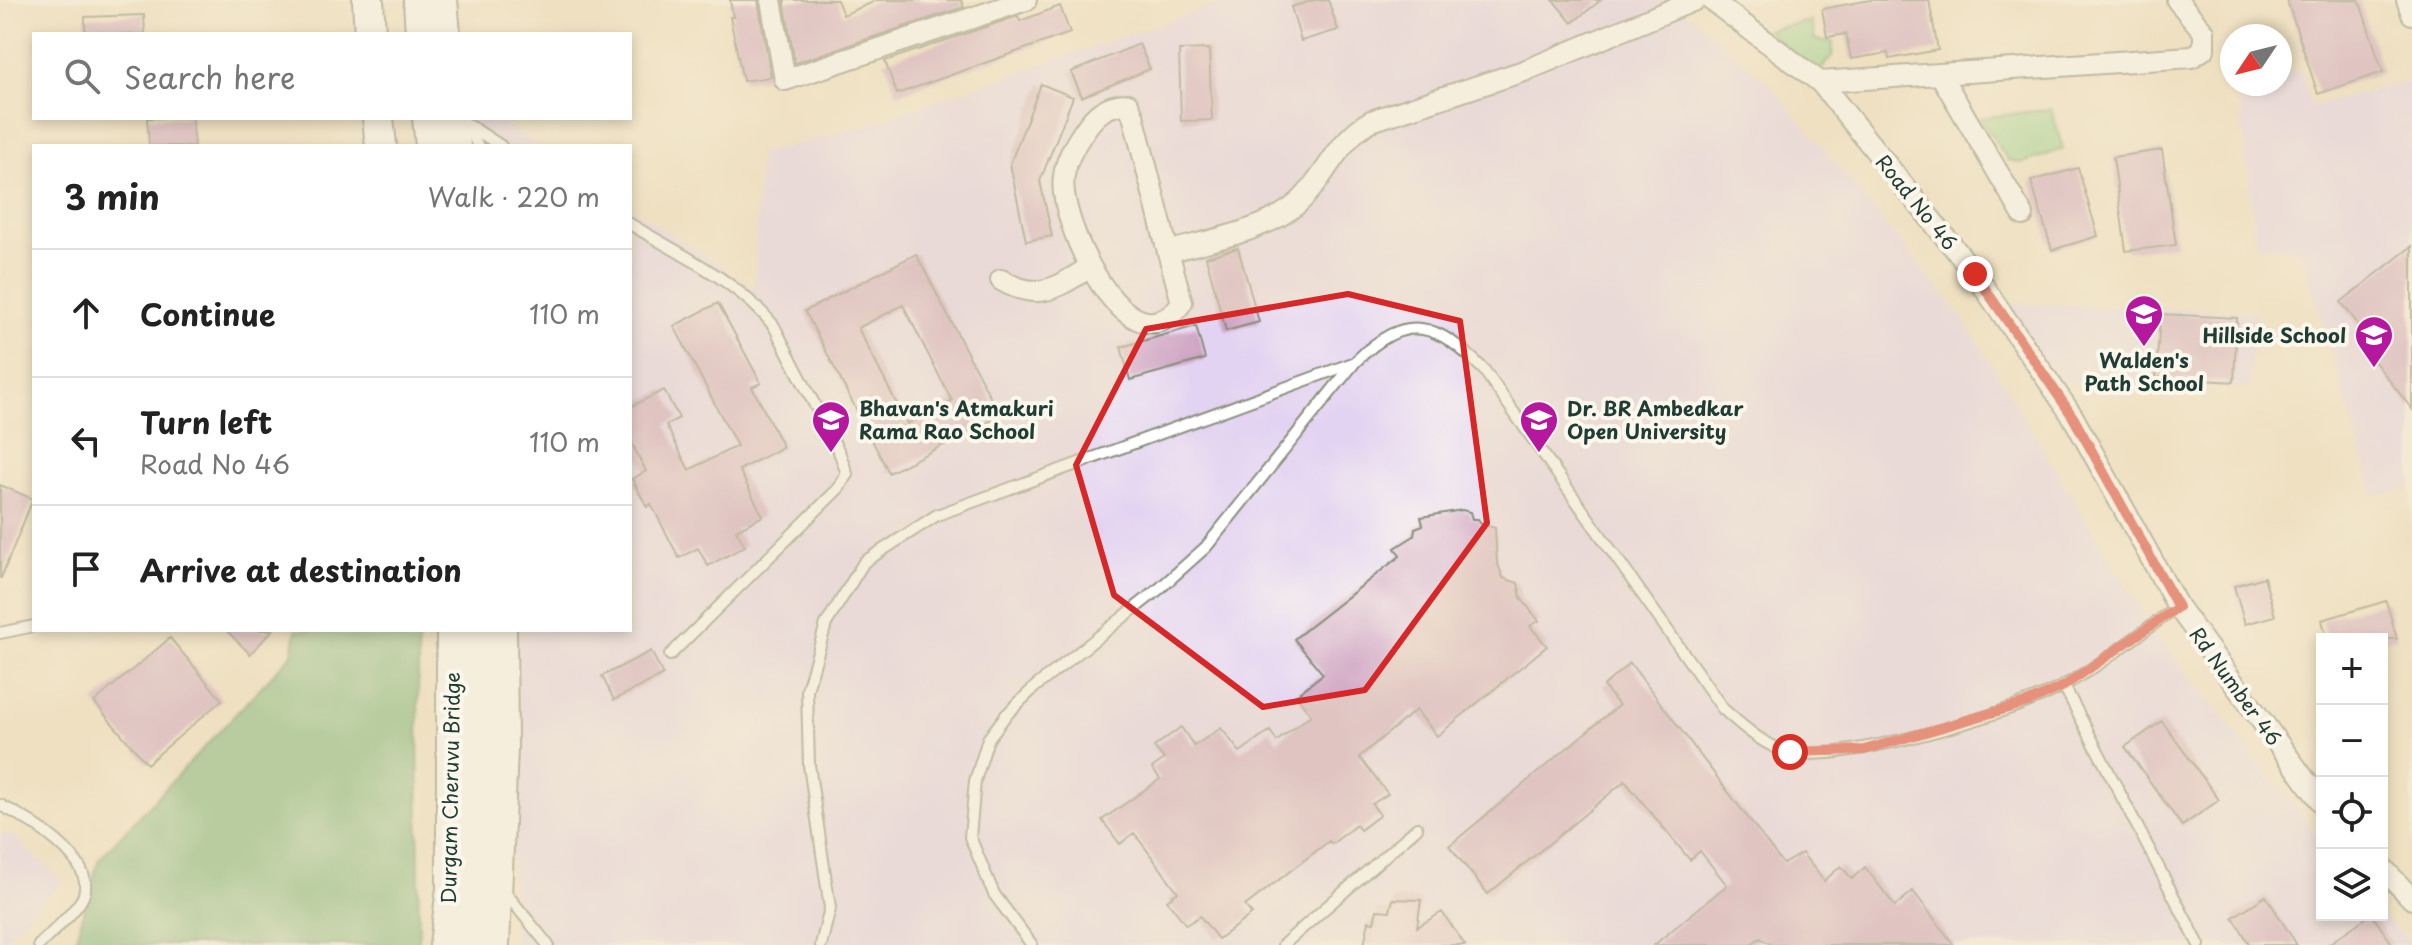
<!DOCTYPE html>
<meta charset="utf-8">
<style>
body{margin:0;font-family:"Playpen Sans",sans-serif;background:#f2f2f2;color:#222}
.controls{position:absolute;right:24px;bottom:24px;display:grid;overflow:hidden;border-radius:0px;box-shadow:0 4px 12px #0003}
.controls button{width:72px;height:72px;display:grid;place-items:center;padding:0;border:0;border-bottom:2px solid #e0e0e0;background:#fff;color:#222;font:40px sans-serif}
.compass{position:absolute;left:2220px;top:24px;width:72px;height:72px;border-radius:50%;background:#fff;box-shadow:0 4px 12px #0003;rotate:235deg}
.stop{position:absolute;width:24px;height:24px;margin:-18px;border:6px solid #d93025;border-radius:50%;background:#fff}
.stop.end{background:#d93025;border-color:#fff;box-shadow:0 2px 8px #0008}
.list{margin:0;padding:0;list-style:none}
h2{display:flex;justify-content:space-between;align-items:center;height:104px;margin:0;padding:0 32px;font-size:34px}
h2 small{font-size:26px;font-weight:400;color:#767676}
.list li{display:grid;grid-template-columns:52px 1fr auto;gap:24px;align-items:center;box-sizing:border-box;height:128px;padding:0 32px;border-top:2px solid #e0e0e0}
.list b{display:block;font-size:30px;white-space:nowrap}
.list p{margin:0;font-size:26px;white-space:nowrap;color:#767676}
.list em{font-size:26px;font-style:normal;color:#767676}
.icon{flex:none;width:44px;height:44px;fill:none;stroke:currentColor;stroke-width:2;stroke-linecap:round;stroke-linejoin:round}
.map{position:relative;flex:none;width:2412px;height:945px;overflow:hidden}
.search{position:absolute;background:#fff;box-shadow:0 4px 12px #0003;left:32px;top:32px;width:600px;height:88px;display:flex;align-items:center;gap:20px;box-sizing:border-box;padding:0 28px;border-radius:0px;color:#767676;font-size:30px}
.panel{position:absolute;background:#fff;box-shadow:0 4px 12px #0003;left:32px;top:144px;width:600px;height:488px;border-radius:0px}
.map>svg:first-child{display:block}
.built{fill:#e3d3f2}
.green{fill:#91d289;stroke:#58885e;stroke-width:2}
.forest{fill:#74b475;stroke:#4a7854;stroke-width:2}
.building{fill:#cea2c3;fill-rule:evenodd}
.lines{fill:none;stroke-linecap:round;stroke-linejoin:round}
.service-casing{stroke:#878e7a;stroke-width:14}
.minor-casing{stroke:#878e7a;stroke-width:24}
.secondary-casing{stroke:#878e7a;stroke-width:34}
.service{stroke:#fff;stroke-width:10}
.minor{stroke:#fff;stroke-width:20}
.secondary{stroke:#fff;stroke-width:30}
.route{stroke:#d93025;stroke-width:10}
.marked{fill:none;stroke:#d62828;stroke-width:6;stroke-linejoin:round}
.labels{text-anchor:middle;dominant-baseline:central;stroke-width:8;stroke-linejoin:round;paint-order:stroke}
.street-label{font-size:20px;fill:#1f3d34;stroke:#fbf7ec}
.poi-label{font-size:20px;font-weight:bold;fill:#1f3d34;stroke:#fbf7ec;text-anchor:start}
</style>
<div class="map">
<svg width="2412" height="945" viewBox="0 0 2412 945">
<rect width="100%" height="100%" fill="#fbf7ec"/>
<filter id="ink" filterUnits="userSpaceOnUse"><feTurbulence type="fractalNoise" baseFrequency=".0125" numOctaves="2"/><feDisplacementMap in="SourceGraphic" scale="16" xChannelSelector="R" yChannelSelector="G"/><feConvolveMatrix kernelMatrix="1 2 1 2 8 2 1 2 1" color-interpolation-filters="sRGB"/></filter>
<filter id="wash" filterUnits="userSpaceOnUse"><feTurbulence type="fractalNoise" baseFrequency=".006" numOctaves="4" result="noise"/><feDisplacementMap in="SourceGraphic" scale="32" xChannelSelector="R" yChannelSelector="G"/><feGaussianBlur stdDeviation="1.8" result="paint"/><feColorMatrix in="noise" values="0 0 0 0 0 0 0 0 0 0 0 0 0 0 0 0 0 1.4 0 .05"/><feComposite in="paint" operator="in"/></filter>
<g filter="url(#wash)">
<rect width="100%" height="100%" fill="#efe0c1"/>
<path class="built" d="M1230 0H1672L1770 85 1965 321 2153 631 2322 841V915H2382L2411 945H515L505 630H630V207L754 288 759 153 844 133Z
M2301 70 2311 106 2412 81V487L2375 496 2301 250 2257 246 2238 84H2280V75Z
M451 118H494L537 146H455Z
M2005 303 2256 313 2249 388 2059 382Z
M0 833 15 837 62 882 0 943Z"/>
<path class="green" d="M1811 21 1815 40 1833 42 1832 57 1822 69 1808 70 1767 30Z
M2051 109 2063 149 2023 163 2008 160 1980 118Z"/>
<path class="forest" d="M296 630H418L419 945H66L76 938 99 859 292 654Z"/>
<g id="blocks">
<path class="building" d="M730 0H758L771 77 743 81 730 17H733Z
M784 0H837L843 15 878 0H961L964 7 795 63Z
M1314 0H1328L1338 30 1301 41 1291 7Z
M1553 0H1601L1572 23Z
M1870 0H1929L1938 50 1889 59 1888 53 1851 59 1846 34 1827 37 1822 9Z
M2287 0H2359L2383 72 2318 94Z
M1060 6 1070 33 897 94 885 61 1018 16 1020 21Z
M144 15 145 34H85V17Z
M1139 44 1150 69 1082 97 1071 72Z
M1209 49 1212 120 1181 121 1179 50Z
M1041 84 1073 97 1040 181 1052 236 1026 241 1010 164Z
M147 118H192L194 146H149Z
M2162 150 2176 245 2126 251 2113 157Z
M2078 168 2098 236 2052 250 2031 181Z
M2412 246V409L2359 342 2367 336 2341 302Z
M1238 248 1259 322 1226 331 1206 257Z
M916 254 1000 416 889 473 805 311ZM903 305 952 401 907 424 858 328Z
M718 303 761 383 752 387 783 447 739 470 763 516 736 530 745 546 708 566 698 548 679 558 651 504 647 507 632 479 646 471 630 440V407L664 390 679 418 666 425 689 470 737 446 674 326Z
M2160 314 2237 318 2234 382 2156 377Z
M1196 326 1205 359 1130 380 1121 347Z
M0 485 33 499 1 578H0Z
M1462 510 1470 512 1472 519H1478L1481 524 1495 528 1497 562 1503 578 1518 583 1521 598 1539 621 1530 626 1547 646 1437 736 1416 710 1359 757 1388 794 1372 804 1380 815 1360 830 1356 825 1332 844 1329 841 1245 906 1252 914 1218 939 1200 916 1186 925 1167 900 1178 892 1134 833 1120 844 1102 820 1160 779 1152 768 1164 759 1154 747 1181 727 1194 746 1221 728 1240 752 1270 731 1277 741 1311 715 1296 695 1323 674 1294 639 1400 556 1395 548 1414 536 1415 528 1423 525 1421 517Z
M2264 577 2275 616 2245 624 2234 586Z
M2386 601 2397 639H2327L2322 620Z
M226 630H273L250 654Z
M170 638 222 700 147 764 94 702Z
M651 651 663 675 614 700 602 676Z
M1630 663 1783 864 1802 853 1824 881 1841 866 1852 879 1865 867 1895 906 1913 891 1954 945H1772L1760 938 1750 945H1654L1727 885 1700 851 1690 860 1625 781 1488 894 1449 846 1619 705 1603 686Z
M2162 721 2219 800 2182 826 2125 747Z
M2266 896 2297 945H2250L2233 917Z
M1393 899 1421 900 1417 927 1442 912 1465 945H1364L1369 921 1374 922 1377 910 1390 911Z
M2372 915 2393 945H2327L2370 915Z"/>
</g>
</g>
<g filter="url(#ink)">
<use href="#blocks" fill-opacity="0" stroke="#878e7a" stroke-width="2"/>
<g class="lines">
<defs>
<path id="service" d="M459 119 501 146
M469 128 478 146
M630 224C679 254 737 280 774 326L840 454 847 474 839 488 670 655
M0 633 34 626
M2064 686 2199 945
M0 805C27 818 95 858 84 894 81 907 50 934 39 945
M504 891 548 945
M821 945 830 908 809 765 807 690 826 624 864 562 937 515 1353 363
M1032 945 994 894 970 837 975 781 988 739 1006 715 1036 686 1159 589 1206 547 1355 362C1407 310 1437 323 1484 370L1723 709C1741 725 1765 747 1789 752 1841 764 2013 713 2061 687 2102 665 2139 633 2178 607
M1283 945 1417 828"/>
<path id="minor" d="M771 0 785 80 1026 0
M1711 0 1820 82 1975 274 2073 417 2178 607 2322 803
M2407 0 2412 14
M1940 74 2023 215
M1820 82 2192 57 2204 49V32L2177 0
M1168 252 1182 302C1132 378 1056 221 1064 176 1066 160 1075 144 1084 131 1095 114 1107 104 1128 104L1133 115 1168 252C1208 240 1264 232 1297 204 1326 179 1336 140 1371 121L1524 71 1695 0
M1001 280C1039 302 1056 288 1090 267
M2382 867 2412 899"/>
<path id="secondary" d="M368 0 370 34
M419 0 421 34
M442 0 445 34
M378 118 381 146
M428 118 431 146
M452 118 455 146
M445 945 452 888V630
M469 945 475 864 478 630
M494 945 502 748 501 630"/>
</defs>
<use href="#service" class="service-casing"/>
<use href="#minor" class="minor-casing"/>
<use href="#secondary" class="secondary-casing"/>
<use href="#service" class="service"/>
<use href="#minor" class="minor"/>
<use href="#secondary" class="secondary"/>
</g>
</g>
<g class="lines" filter="url(#ink)">
<path class="route" d="M1790 752 1864 750 2029 702 2064 686 2178 607 2073 417 1975 274"/>
</g>
<path d="M0 0H2412V945H0ZM1348 294 1460 321 1487 523 1365 690 1263 707 1114 595 1076 465 1146 329Z" fill="#efe0c1" fill-opacity=".55" fill-rule="evenodd"/>
<path class="marked" d="M1348 294 1460 321 1487 523 1365 690 1263 707 1114 595 1076 465 1146 329Z"/>
<defs>
<symbol id="university-pin" viewBox="-11 -11 22 30"><path d="M0 17L-7.5 6A9.5 9.5 0 1 1 7.5 6Z" fill="#b5179e" stroke="#fbf7ec"/><path d="M0-5L7-2L0 1L-7-2ZM-4 1L0 2.5L4 1V4Q0 6-4 4Z" fill="#fff"/></symbol>
<symbol id="school-pin" viewBox="-11 -11 22 30"><path d="M0 17L-7.5 6A9.5 9.5 0 1 1 7.5 6Z" fill="#b5179e" stroke="#fbf7ec"/><path d="M0-5L7-2L0 1L-7-2ZM-4 1L0 2.5L4 1V4Q0 6-4 4Z" fill="#fff"/></symbol>
</defs>
<g fill-rule="evenodd">
<use href="#university-pin" x="2122" y="292" width="44" height="60"/>
<use href="#university-pin" x="2352" y="313" width="44" height="60"/>
<use href="#school-pin" x="809" y="398" width="44" height="60"/>
<use href="#university-pin" x="1517" y="398" width="44" height="60"/>
</g>
<g class="labels">
<g class="street-label">
<text transform="translate(1917 202) rotate(51)">Road No 46</text>
<text transform="translate(2236 686) rotate(54)">Rd Number 46</text>
<text transform="translate(450 788) rotate(-89)">Durgam Cheruvu Bridge</text>
</g>
<g class="poi-label">
<text x="2346" y="335" text-anchor="end">Hillside School</text>
<text x="2144" y="360" text-anchor="middle">Walden's<tspan x="2144" dy="23">Path School</tspan></text>
<text x="859" y="408">Bhavan's Atmakuri<tspan x="859" dy="23">Rama Rao School</tspan></text>
<text x="1567" y="408">Dr. BR Ambedkar<tspan x="1567" dy="23">Open University</tspan></text>
</g>
</g>
</svg>
<div class="controls">
<button>+</button>
<button>−</button>
<button><svg class="icon" aria-label="locate" viewBox="0 0 24 24"><circle cx="12" cy="12" r="6"/><path d="M12 2v4M12 18v4M2 12h4M18 12h4"/></svg></button>
<button><svg class="icon" aria-label="layers" viewBox="0 0 24 24"><path d="M12 4l9 5-9 5-9-5zM3 14l9 5 9-5"/></svg></button>
</div>
<svg class="compass" viewBox="-18 -18 36 36"><path d="M0-13l5 13h-10z" fill="#e53935"/><path d="M0 13l5-13h-10z" fill="#767676"/></svg>
<div class="stop" style="left:1790px;top:752px"></div>
<div class="stop end" style="left:1975px;top:274px"></div>
<div class="search"><svg class="icon" aria-label="search" viewBox="0 0 24 24"><circle cx="10" cy="10" r="6"/><path d="M15 15l6 6"/></svg>Search here</div>
<section class="panel">
<h2>3 min<small>Walk · 220 m</small></h2>
<ul class="list">
<li><svg class="icon" aria-label="ahead" viewBox="0 0 24 24"><path d="M12 20V5M6 11l6-6 6 6"/></svg><div><b>Continue</b></div><em>110 m</em></li>
<li><svg class="icon" aria-label="left" viewBox="0 0 24 24"><path d="M17 20v-9H6M10 6l-5 5 5 5"/></svg><div><b>Turn left</b><p>Road No 46</p></div><em>110 m</em></li>
<li><svg class="icon" aria-label="arrive" viewBox="0 0 24 24"><path d="M6 21V4h12l-3 4 3 4H6"/></svg><div><b>Arrive at destination</b></div></li>
</ul>
</section>
</div>
